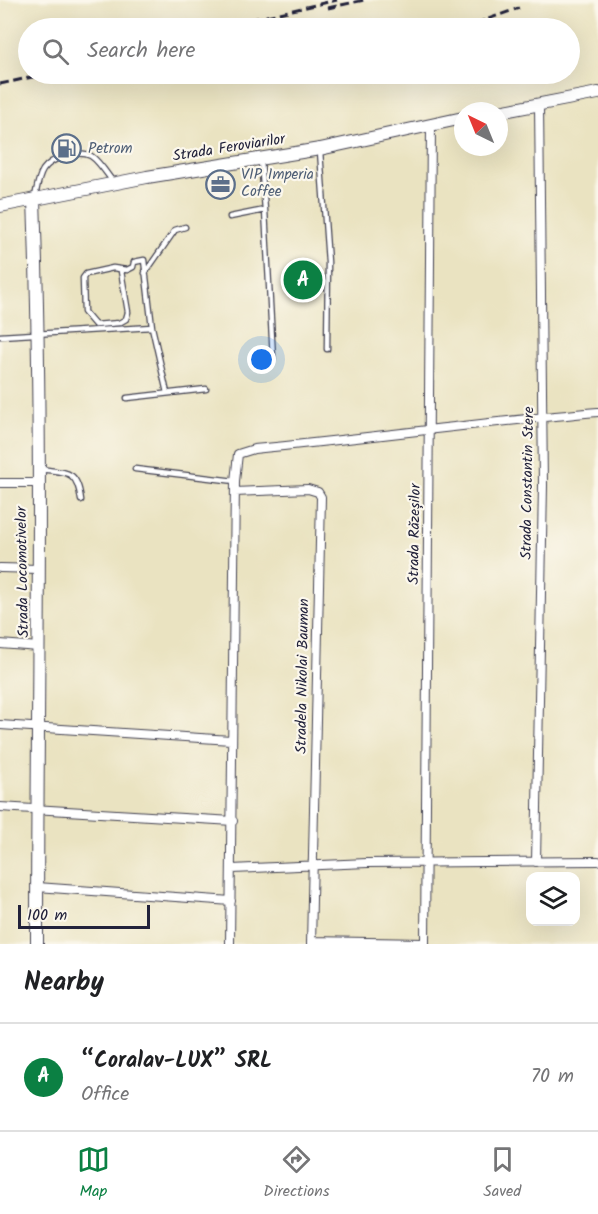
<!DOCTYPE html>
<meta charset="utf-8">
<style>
body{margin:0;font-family:Kalam,sans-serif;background:#f2f2f2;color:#202124}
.controls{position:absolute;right:18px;bottom:18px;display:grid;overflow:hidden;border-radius:12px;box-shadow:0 6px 24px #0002}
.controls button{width:54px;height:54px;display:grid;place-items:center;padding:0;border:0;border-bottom:2px solid #e0e0e0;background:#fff;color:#202124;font:30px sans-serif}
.compass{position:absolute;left:454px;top:102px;width:54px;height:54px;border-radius:50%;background:#fff;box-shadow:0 6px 24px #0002;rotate:317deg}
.scale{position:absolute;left:18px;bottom:15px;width:132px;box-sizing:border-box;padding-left:6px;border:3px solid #22223b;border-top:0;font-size:16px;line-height:21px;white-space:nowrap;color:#22223b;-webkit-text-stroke:4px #fbf7ec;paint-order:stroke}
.you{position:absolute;left:262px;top:360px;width:21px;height:21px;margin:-15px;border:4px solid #fff;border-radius:50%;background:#1a73e8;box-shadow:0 0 0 9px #1a73e833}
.badge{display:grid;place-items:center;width:39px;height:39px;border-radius:50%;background:#0b8043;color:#fff;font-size:20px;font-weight:700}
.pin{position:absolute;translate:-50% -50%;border:3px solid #fff;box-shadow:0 2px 6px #0006}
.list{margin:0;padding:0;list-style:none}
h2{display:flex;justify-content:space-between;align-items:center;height:78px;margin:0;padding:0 24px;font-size:26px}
h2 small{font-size:20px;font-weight:400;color:#757577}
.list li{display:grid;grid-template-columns:39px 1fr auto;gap:18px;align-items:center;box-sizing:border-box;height:108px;padding:0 24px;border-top:2px solid #e0e0e0}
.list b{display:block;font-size:22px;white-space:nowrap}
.list p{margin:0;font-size:20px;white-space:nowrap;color:#757577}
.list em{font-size:20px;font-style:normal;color:#757577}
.icon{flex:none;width:33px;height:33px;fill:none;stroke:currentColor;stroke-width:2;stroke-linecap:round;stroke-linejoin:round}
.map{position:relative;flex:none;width:598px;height:944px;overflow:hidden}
.search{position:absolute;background:#fff;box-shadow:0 6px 24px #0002;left:18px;right:18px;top:18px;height:66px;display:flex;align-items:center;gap:15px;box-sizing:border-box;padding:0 21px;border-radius:33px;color:#757577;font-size:22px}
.sheet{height:186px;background:#fff}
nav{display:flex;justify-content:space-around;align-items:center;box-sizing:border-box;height:84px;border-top:2px solid #e0e0e0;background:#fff;font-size:16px;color:#757577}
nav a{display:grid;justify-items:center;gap:3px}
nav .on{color:#0b8043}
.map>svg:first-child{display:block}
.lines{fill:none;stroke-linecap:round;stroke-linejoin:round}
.lane-casing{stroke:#403f4f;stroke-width:7}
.street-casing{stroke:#403f4f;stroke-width:10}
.secondary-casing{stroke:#403f4f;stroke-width:14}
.lane{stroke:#fff;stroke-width:4.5}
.street{stroke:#fff;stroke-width:8}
.secondary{stroke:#fff;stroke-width:12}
.rail{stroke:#22223b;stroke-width:3;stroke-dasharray:9 4.5;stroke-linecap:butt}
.labels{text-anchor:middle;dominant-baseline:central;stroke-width:4.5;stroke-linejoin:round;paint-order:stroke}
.street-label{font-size:15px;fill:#22223b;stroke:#fbf7ec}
.service-label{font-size:15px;fill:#4e5e75;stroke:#fbf7ec;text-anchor:start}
</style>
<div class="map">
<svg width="598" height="944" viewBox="0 0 598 944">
<rect width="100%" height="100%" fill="#fbf7ec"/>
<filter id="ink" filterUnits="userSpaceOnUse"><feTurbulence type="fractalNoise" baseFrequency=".0167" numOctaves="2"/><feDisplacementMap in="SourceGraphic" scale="12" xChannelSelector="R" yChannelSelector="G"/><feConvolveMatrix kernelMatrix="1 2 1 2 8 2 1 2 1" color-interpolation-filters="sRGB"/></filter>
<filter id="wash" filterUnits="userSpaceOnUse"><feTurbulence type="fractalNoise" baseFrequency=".008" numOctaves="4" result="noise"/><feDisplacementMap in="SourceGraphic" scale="24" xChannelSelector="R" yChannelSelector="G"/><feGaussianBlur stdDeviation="1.35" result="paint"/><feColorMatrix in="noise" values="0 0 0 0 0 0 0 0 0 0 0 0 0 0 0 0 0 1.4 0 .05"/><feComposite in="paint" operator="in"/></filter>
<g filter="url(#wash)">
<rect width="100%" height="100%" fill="#eae3c1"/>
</g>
<g filter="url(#ink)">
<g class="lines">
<defs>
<path id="lane" d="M320 151 328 262 327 349
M35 197C37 188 38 178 43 170 51 158 78 149 91 156 99 161 107 174 113 182
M265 210 273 358
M230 217 265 210 261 161
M121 271 128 312 126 319 119 323 95 325 84 312 83 278 86 274 113 268 127 270 133 267 134 262 144 260 152 327 167 393
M145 273 175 230 185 227
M0 336 152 327
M127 398 206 389
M40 469C67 473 77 469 81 500
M135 469 235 481"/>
<path id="street" d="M0 483H37
M235 492 308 489 318 492 321 497 311 944
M0 568 39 569
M0 644 39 647
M0 725 231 740
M0 807 233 821
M536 862 543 485 539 104
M232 869 367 863 598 861
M37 887 231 901
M311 941 424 943
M230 944 235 481 238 454 254 449C369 438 483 422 598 412
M425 944 431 124"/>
<path id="secondary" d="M499 112 598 93
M34 199C43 447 37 696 37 944
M0 206 147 177 320 149 463 118"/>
</defs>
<use href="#lane" class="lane-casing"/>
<use href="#street" class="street-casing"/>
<use href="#secondary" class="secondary-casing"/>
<use href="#lane" class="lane"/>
<use href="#street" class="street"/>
<use href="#secondary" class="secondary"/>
<path class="rail" d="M328 8 364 0
M213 28 337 0
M463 28 519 8
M0 84 47 74"/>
</g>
</g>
<defs>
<symbol id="fuel-ring" viewBox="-11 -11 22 22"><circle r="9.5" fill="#fbf7ec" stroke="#5c6f8a" stroke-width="1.5"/><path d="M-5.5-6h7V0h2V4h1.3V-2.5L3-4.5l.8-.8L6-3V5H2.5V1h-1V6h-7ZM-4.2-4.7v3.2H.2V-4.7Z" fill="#5c6f8a"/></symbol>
<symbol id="office-ring" viewBox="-11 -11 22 22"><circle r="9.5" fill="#fbf7ec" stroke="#5c6f8a" stroke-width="1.5"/><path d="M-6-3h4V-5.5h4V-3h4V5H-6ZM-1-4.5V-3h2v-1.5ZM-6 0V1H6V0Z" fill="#5c6f8a"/></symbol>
</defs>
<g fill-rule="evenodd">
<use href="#fuel-ring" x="50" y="132" width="33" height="33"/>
<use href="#office-ring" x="204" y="168" width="33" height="33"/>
</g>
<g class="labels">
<g class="street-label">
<text transform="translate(229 148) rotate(-9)">Strada Feroviarilor</text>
<text transform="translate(528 483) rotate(-89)">Strada Constantin Stere</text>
<text transform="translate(415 534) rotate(-89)">Strada Răzeșilor</text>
<text transform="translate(23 572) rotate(-91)">Strada Locomotivelor</text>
<text transform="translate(303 676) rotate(-89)">Stradela Nikolai Bauman</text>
</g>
<g class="service-label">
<text x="88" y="149">Petrom</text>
<text x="241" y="175">VIP Imperia<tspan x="241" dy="17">Coffee</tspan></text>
</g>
</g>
</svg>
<div class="controls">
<button><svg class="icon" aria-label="layers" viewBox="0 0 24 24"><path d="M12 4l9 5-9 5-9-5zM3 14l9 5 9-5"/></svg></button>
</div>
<svg class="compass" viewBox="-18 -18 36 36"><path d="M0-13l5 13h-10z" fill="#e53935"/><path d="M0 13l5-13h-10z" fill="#757577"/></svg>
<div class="scale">100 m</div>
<div class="you"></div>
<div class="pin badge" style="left:303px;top:280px">A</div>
<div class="search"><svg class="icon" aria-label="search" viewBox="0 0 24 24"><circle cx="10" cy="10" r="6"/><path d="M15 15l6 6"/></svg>Search here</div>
</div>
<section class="sheet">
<h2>Nearby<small></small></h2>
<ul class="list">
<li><span class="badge">A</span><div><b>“Coralav-LUX” SRL</b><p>Office</p></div><em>70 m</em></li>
</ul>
</section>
<nav>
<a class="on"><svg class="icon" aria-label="map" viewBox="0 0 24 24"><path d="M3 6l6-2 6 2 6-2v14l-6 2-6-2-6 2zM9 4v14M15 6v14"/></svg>Map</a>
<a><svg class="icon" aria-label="directions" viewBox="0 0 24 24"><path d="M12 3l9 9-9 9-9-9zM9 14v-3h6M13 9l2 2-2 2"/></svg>Directions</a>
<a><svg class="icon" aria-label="saved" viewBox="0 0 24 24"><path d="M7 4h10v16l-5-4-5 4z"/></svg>Saved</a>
</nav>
